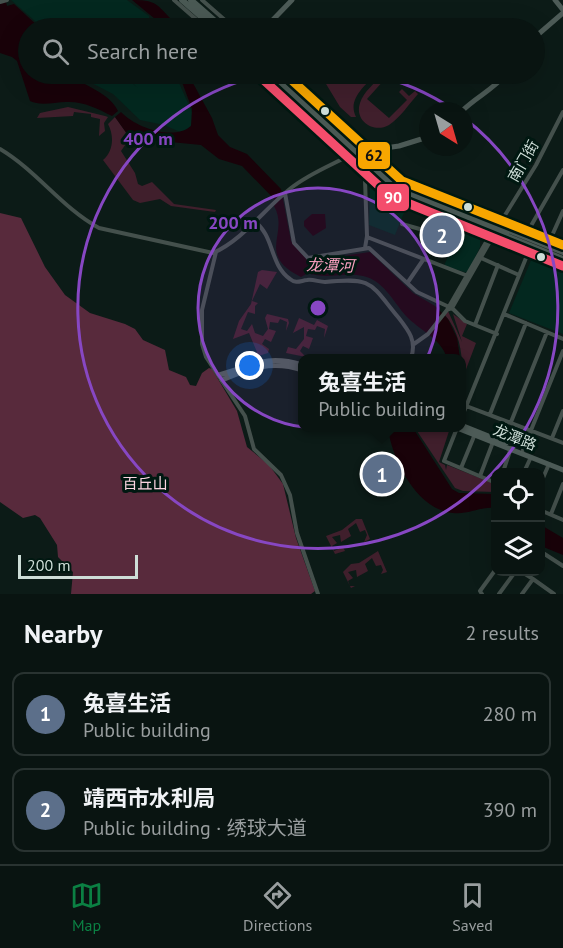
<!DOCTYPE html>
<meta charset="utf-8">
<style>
body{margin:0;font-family:"PT Sans","Noto Sans SC",sans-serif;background:#17211f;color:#f1f3f6}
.controls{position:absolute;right:18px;bottom:18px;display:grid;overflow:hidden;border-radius:12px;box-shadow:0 6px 24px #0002}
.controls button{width:54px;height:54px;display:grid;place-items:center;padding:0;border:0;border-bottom:2px solid #293331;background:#091411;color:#f1f3f6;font:30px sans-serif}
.compass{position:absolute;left:419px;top:102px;width:54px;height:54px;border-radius:50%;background:#091411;box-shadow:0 6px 24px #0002;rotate:143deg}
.scale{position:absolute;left:18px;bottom:15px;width:120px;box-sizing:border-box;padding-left:6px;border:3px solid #cdddd7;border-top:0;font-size:16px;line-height:21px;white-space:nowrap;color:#cdddd7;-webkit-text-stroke:4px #001811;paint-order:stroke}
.you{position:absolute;left:250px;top:366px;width:21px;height:21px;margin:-15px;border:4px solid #fff;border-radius:50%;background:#1a73e8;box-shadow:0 0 0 9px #1a73e833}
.badge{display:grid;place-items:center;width:39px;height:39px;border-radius:50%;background:#0b8043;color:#fff;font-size:20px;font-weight:700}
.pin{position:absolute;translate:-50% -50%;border:3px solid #fff;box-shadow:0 2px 6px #0006}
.popup{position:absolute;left:298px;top:354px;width:168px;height:78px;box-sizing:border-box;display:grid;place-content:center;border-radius:12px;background:#091411;filter:drop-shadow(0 2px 4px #0005);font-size:20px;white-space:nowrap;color:#999e9f}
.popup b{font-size:22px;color:#f1f3f6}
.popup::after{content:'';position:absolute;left:50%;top:100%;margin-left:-12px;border:12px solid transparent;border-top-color:#091411}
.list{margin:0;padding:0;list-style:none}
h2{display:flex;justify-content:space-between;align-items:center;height:78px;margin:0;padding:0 24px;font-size:26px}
h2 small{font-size:20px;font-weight:400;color:#999e9f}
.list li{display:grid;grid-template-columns:39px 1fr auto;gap:18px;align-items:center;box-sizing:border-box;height:84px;margin:0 12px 12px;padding:0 12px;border:2px solid #293331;border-radius:12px}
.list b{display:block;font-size:22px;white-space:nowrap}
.list p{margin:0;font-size:20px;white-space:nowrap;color:#999e9f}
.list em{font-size:20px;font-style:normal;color:#999e9f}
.icon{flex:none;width:33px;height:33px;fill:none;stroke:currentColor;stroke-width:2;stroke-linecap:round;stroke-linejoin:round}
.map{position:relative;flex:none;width:563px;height:594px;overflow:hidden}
.search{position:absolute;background:#091411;box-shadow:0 6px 24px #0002;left:18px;right:18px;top:18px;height:66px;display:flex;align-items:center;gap:15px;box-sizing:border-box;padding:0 21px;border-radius:33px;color:#999e9f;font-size:22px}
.sheet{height:270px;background:#091411}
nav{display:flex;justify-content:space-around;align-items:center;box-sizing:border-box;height:84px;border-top:2px solid #293331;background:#091411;font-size:16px;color:#999e9f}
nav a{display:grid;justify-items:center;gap:3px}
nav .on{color:#0b8043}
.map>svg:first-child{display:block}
.built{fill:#03281f}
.green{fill:#401f2c}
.forest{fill:#582a3c}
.water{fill:#190209}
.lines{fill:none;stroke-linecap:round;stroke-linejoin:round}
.street{stroke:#44504c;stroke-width:4}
.secondary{stroke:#4d5b57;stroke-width:5}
.primary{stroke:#4a5954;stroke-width:6}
.bus-1-casing{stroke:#001811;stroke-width:14}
.bus-2-casing{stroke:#001811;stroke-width:14}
.bus-1{stroke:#f44d6c;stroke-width:9}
.bus-2{stroke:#f7a600;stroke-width:9}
.ring{fill:none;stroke:#8747c3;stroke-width:3}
.bus-dot{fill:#cdddd7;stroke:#001811;stroke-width:2}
.labels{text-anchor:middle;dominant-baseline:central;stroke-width:6;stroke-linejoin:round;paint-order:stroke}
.street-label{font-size:15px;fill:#cdddd7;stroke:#001811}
.park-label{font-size:15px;fill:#fbd4e1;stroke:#001811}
.water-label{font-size:16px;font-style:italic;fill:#fba0c0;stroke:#001811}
.centre{fill:#8747c3;stroke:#001811;stroke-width:3}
.ring-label{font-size:18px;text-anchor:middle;font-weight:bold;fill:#8747c3;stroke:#001811;stroke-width:6;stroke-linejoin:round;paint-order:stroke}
.line-badge{stroke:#001811;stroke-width:2}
.badge-label{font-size:16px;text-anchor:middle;font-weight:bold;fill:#fff}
.pale-badge-label{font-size:16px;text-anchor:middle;font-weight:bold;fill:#111}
</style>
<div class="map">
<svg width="563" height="594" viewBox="0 0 563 594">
<rect width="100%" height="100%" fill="#0c1b17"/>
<path class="built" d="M11 0H127L149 16V19L160 28H43Z
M74 74H121L138 88 123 74H175L192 112 193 123 187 130 180 132 164 125 140 120 113 94Z
M370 182 384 197 406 208 395 235 369 225Z
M433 220 480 240V247L468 273 444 266 448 256 424 246Z
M532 258 563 271V334L509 313Z"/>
<path class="green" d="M320 74 334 76 337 74H376C365 86 347 99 356 117H351L340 107Z
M383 74H390L388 76 395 84 385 79 367 99 389 118 407 100 399 92 402 89 409 96 415 91 418 94C409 104 400 118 389 125 373 134 354 120 360 103 363 92 376 82 383 74Z
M68 107 105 116 108 117 104 123 105 131 99 136 100 119 91 117V114L74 112 73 116 37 118 40 113Z
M115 117 130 138 121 151 135 173 138 184 142 186 152 182 174 204 216 210 215 212 171 206 160 199 140 203 133 200 103 160C114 151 114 135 108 124Z
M262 270 277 272 267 289 260 284 252 301 258 303 255 306V314L248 312 241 329 247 331 252 324 255 333 263 336 268 329 265 318 267 314 288 319 289 323 286 331 287 322 280 319 278 323 270 322 269 329 276 331 271 342 265 339 262 344 269 349 268 353 255 357 254 354 257 352 249 333 233 339 239 321 251 304 258 272Z
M448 311 462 342 453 314 467 324 462 336 476 343 462 380C463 357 461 334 445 315Z
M299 318 314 325 317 320 328 326 324 338 325 329 317 326 315 330 308 329 306 336 313 338 309 349 303 346 300 351 306 357 286 353 288 347 296 349 304 339V327L293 333Z
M415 428H450L439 462 445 465 446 470 447 465 495 484V492L463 491 455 488Z
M356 519H362L370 539 364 542 367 535 365 530 360 532 356 523 348 529 351 536 341 542 340 535 332 537 337 543 332 546 334 551 343 547 345 551 335 554 326 536 342 530Z
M378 551 387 572 381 574 383 570 381 565 376 566 372 558 365 564 368 571 357 577 356 570 348 572 353 578 348 581 350 586H355L351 588 343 572 351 564 359 563Z"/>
<path class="forest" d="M0 213 21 218 45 267 65 295 90 313 125 324 135 329 143 340 165 350 169 370 186 377 190 385 196 386 202 373 209 368 212 369 237 411 247 447 269 465 283 484 296 538 315 591 311 594H71L73 572 58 557 57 545 40 518 35 515 23 518 0 502Z"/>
<path class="water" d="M132 0C154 0 156 3 169 17 172 21 177 21 180 26L178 28H166Z
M6 2 7 6 14 4 40 28H28V74H69C84 86 110 93 118 111L112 116C98 109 85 102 69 102 57 101 42 107 30 101L17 61 12 57 0 53V3Z
M179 74H188L212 118 218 135 230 147 247 154 281 189 291 241 308 261 370 252 413 293 435 306 448 319 457 338 460 358H447C441 338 419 330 406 316 393 301 383 280 363 276 344 272 326 280 308 273L301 277C255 254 290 234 274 206L277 202 242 166 219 159 201 145 130 138 115 117 121 112C136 128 174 141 191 126L192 109Z
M312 214H325L326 228 313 236 304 226V221Z
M388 428H413L452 489 459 493 495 494V508C481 506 468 515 453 513 417 510 392 460 388 428Z
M541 525 563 538V555L541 546Z"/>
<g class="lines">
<path class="street" d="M174 0 206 28
M202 0 234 28
M0 2 7 0
M257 74 390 196 563 266
M285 74 402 181 563 245
M0 149C37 171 62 208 99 228L213 253C243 240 265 208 291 188 310 173 332 165 352 154
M285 193 294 243 308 258 369 248 417 292 447 306
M502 220 536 165 563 112
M254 221C275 236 269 264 290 279 296 284 300 281 307 280 313 279 319 282 325 282 373 277 370 283 398 317 409 331 417 341 411 358
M402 224 434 233
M528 231 563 170
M367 237 468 276
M489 237 447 310 452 308 492 238
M550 240 563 211
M365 248 367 236 365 180 368 175
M216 252 202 310V344L206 357 245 416 254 449 281 475 290 495 297 533 318 594
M481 258 519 275
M408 282 423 260
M452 308 465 321 497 334
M504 314 563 339
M475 325 498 265
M414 344 428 334 447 310
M461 404 563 443
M490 414 526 323
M461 419 528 253
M511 422 547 332
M457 428 444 461 496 483
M552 438 563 411
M523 450 563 351
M461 468 475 434
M503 472 511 448
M524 472 531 457
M480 476 493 442
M540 485 549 464
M540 510 563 520
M551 514 563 484
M540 551 563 566
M522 572 533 579
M482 594 480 591 496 569
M499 594 515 572
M522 594 533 579 554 594"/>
<path class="secondary" d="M555 0 563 10
M265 28 292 0
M534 38 563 13
M462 111C476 97 494 89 506 74
M357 152 399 146 428 137
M219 375C252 366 266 354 302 365
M222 380C249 368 273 360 302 370
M461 425 506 443
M457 428 563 470"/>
<path class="primary" d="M182 0 214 28
M191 0 223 28
M266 74 393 190 563 259
M274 74 397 186 563 252
M302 99 303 90
M419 189 422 198
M456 203 459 212
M434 208 437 216
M489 216 493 225
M460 218 463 227"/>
<defs>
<path id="bus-1" d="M257 74 390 196 563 266"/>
<path id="bus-2" d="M285 74 402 181 563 245"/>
</defs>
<use href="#bus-1" class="bus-1-casing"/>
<use href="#bus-2" class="bus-2-casing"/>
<use href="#bus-1" class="bus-1"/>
<use href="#bus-2" class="bus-2"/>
</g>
<circle cx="318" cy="308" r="120" fill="#8747c3" fill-opacity=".12"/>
<g class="ring">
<circle cx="318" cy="308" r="120"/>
<path d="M370 74A240 240 0 0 1 454 110M464 118A240 240 0 1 1 266 74"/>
</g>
<g class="bus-dot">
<circle cx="325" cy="111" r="5"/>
<circle cx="468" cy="207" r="5"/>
<circle cx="541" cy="257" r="5"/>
</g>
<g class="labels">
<g class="street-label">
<text transform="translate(523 161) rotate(-60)">南门街</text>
<text transform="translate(515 437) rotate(22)">龙潭路</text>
</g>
<g class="park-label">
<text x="145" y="483">百丘山</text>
</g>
<g class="water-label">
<text transform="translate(330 265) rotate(1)">龙潭河</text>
</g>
</g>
<circle cx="318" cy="308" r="9" class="centre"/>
<g class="ring-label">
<text x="148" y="145">400 m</text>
<text x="233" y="229">200 m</text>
</g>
<g class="line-badge">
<rect x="357" y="141" width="34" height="29" rx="6" fill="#f7a600"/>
<rect x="376" y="183" width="34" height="29" rx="6" fill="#f44d6c"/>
</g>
<g class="badge-label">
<text x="393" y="203">90</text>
</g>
<g class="pale-badge-label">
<text x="374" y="161">62</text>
</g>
</svg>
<div class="controls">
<button><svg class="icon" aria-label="locate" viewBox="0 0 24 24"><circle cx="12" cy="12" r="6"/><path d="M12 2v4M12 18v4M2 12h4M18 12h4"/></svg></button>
<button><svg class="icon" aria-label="layers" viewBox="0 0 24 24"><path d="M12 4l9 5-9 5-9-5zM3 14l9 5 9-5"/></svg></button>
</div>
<svg class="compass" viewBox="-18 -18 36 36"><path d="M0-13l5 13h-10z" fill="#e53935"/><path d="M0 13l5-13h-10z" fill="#999e9f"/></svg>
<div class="scale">200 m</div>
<div class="you"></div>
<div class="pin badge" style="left:382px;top:474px;background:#5c6f8a">1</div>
<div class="popup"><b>兔喜生活</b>Public building</div>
<div class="pin badge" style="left:442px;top:235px;background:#5c6f8a">2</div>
<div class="search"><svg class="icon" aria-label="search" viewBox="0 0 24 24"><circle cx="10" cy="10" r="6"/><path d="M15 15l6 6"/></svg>Search here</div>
</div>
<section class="sheet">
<h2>Nearby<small>2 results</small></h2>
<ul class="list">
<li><span class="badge" style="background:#5c6f8a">1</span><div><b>兔喜生活</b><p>Public building</p></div><em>280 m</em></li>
<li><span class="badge" style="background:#5c6f8a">2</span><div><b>靖西市水利局</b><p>Public building · 绣球大道</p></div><em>390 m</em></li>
</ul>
</section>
<nav>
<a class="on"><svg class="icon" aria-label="map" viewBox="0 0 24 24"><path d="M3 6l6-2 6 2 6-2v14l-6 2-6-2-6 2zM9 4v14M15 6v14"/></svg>Map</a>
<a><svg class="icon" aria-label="directions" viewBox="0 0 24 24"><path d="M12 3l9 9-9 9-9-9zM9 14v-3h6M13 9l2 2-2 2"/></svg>Directions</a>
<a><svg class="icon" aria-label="saved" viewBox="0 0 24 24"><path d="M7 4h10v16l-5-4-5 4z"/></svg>Saved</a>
</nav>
